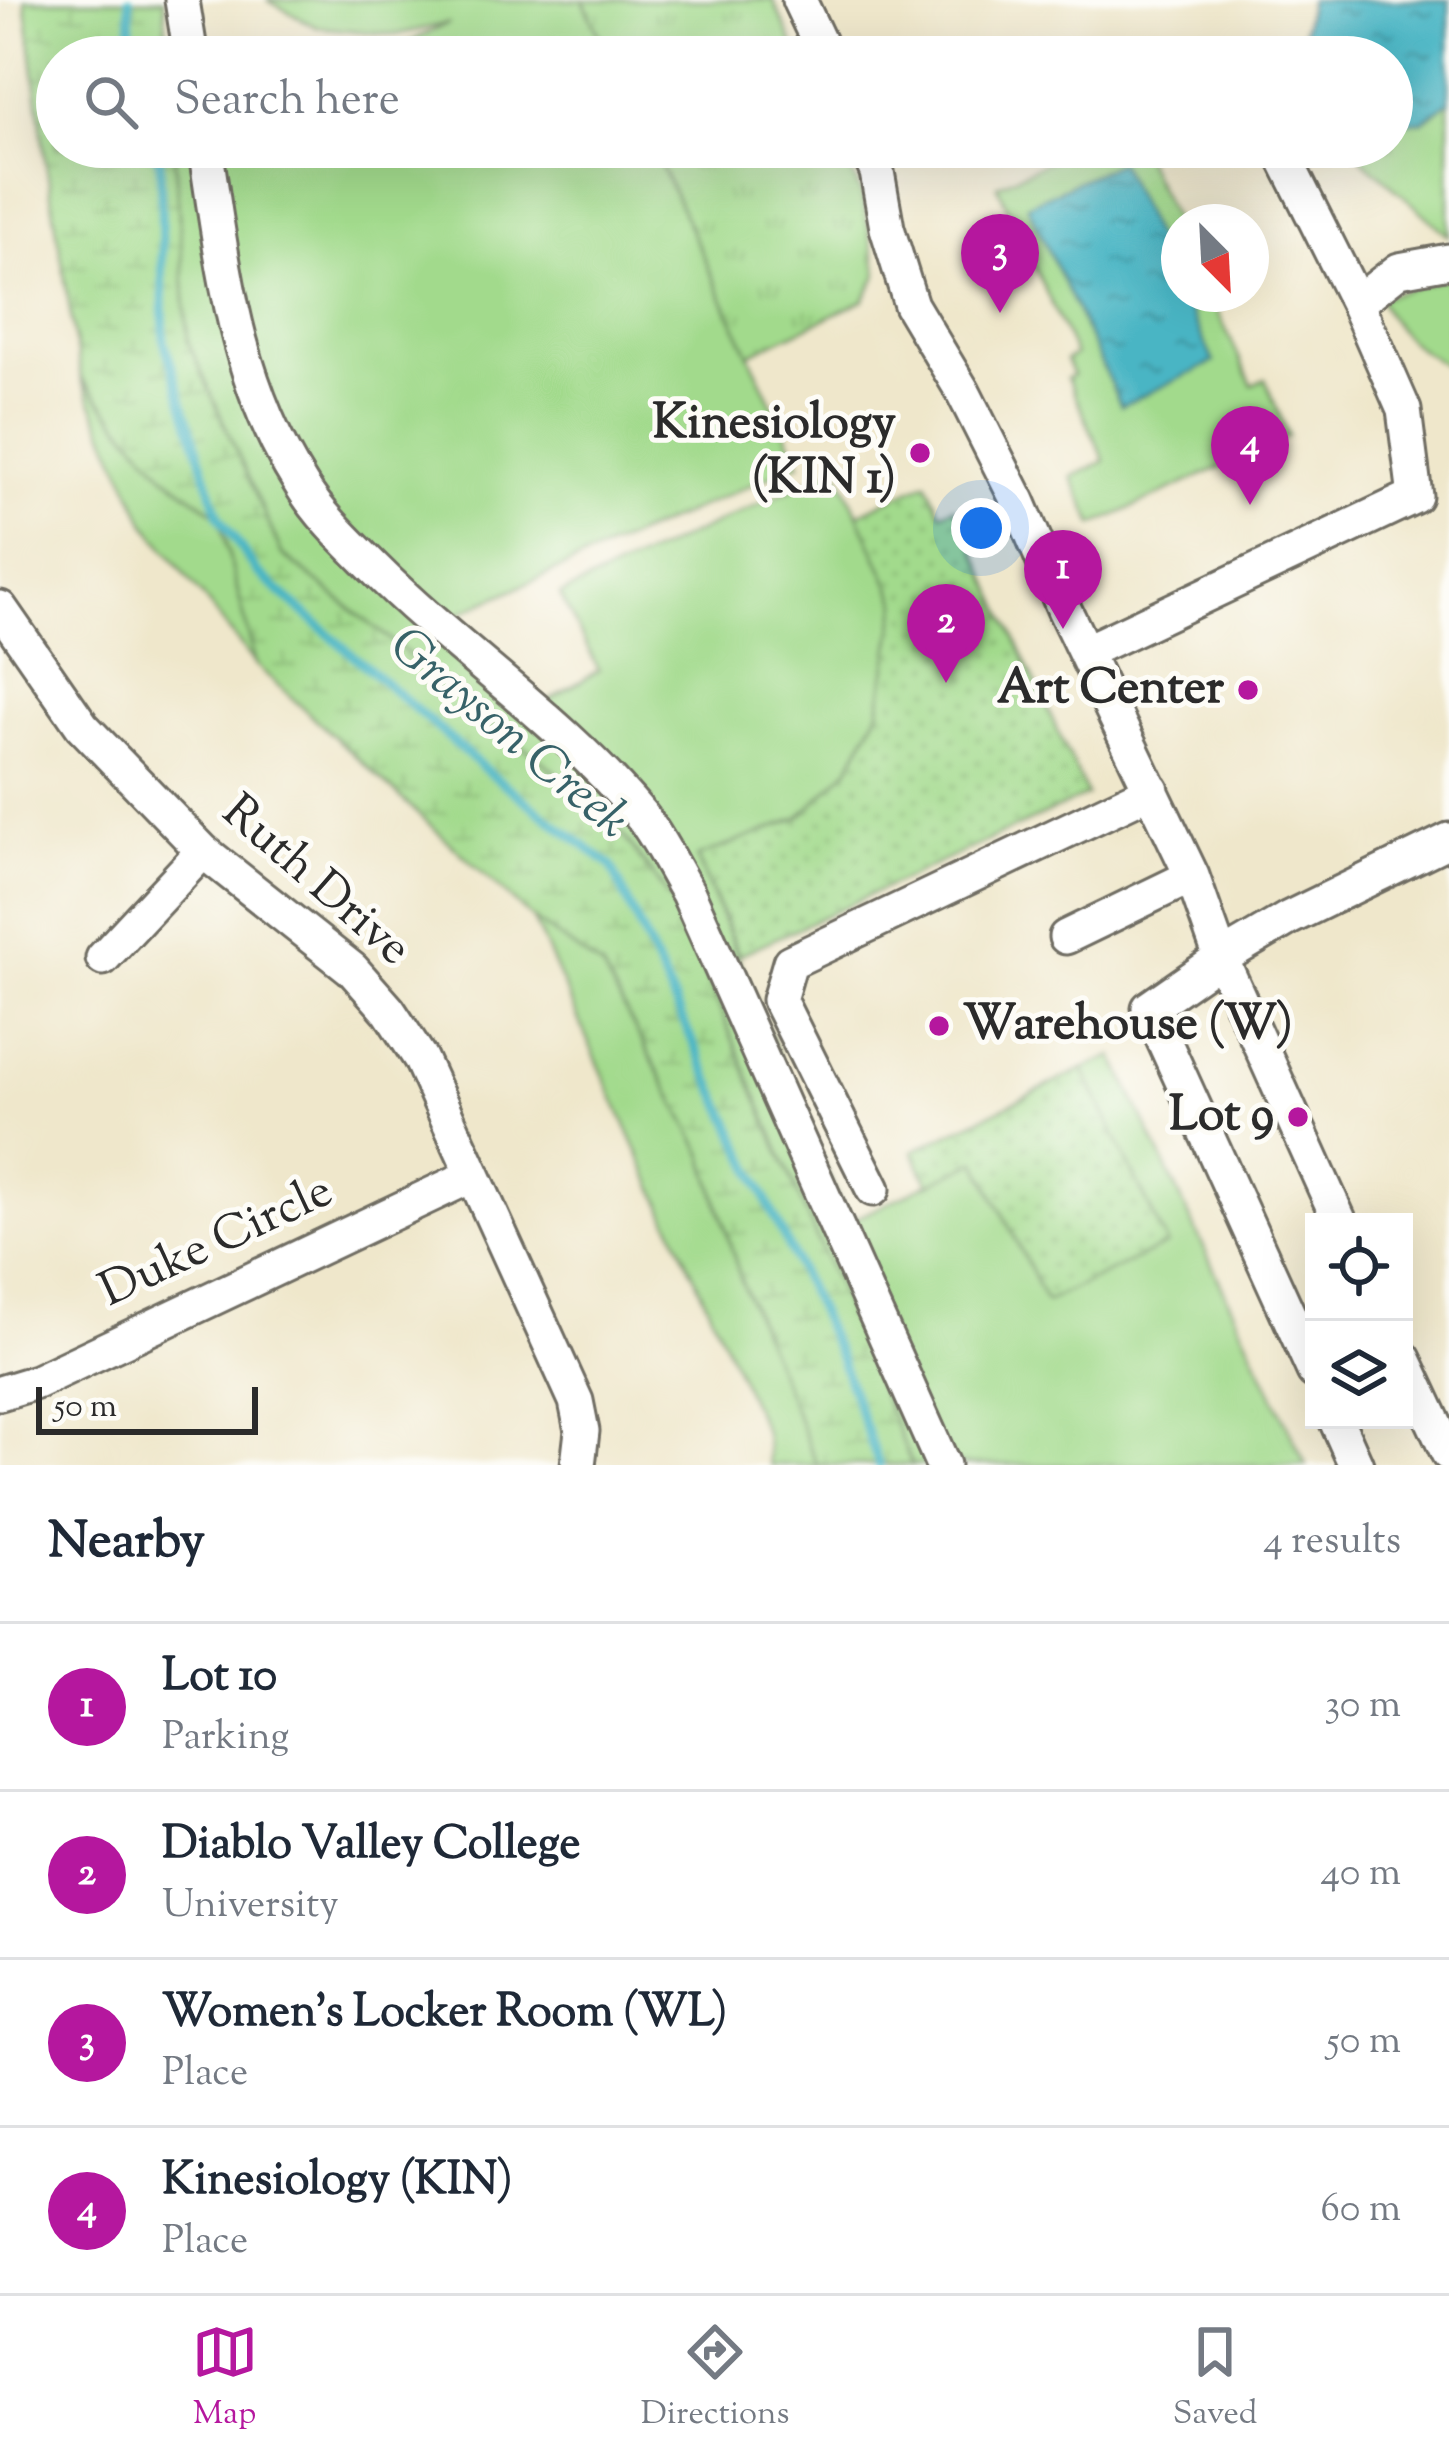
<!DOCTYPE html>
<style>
body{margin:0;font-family:"Sorts Mill Goudy",serif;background:#f6f6f7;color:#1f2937}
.controls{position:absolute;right:36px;bottom:36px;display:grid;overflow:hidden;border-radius:0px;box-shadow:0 12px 48px #0002}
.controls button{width:108px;height:108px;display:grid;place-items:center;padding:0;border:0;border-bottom:3px solid #e0e1e3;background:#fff;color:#1f2937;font:60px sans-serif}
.compass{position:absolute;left:1161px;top:204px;width:108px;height:108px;border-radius:50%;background:#fff;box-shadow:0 12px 48px #0002;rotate:156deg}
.scale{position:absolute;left:36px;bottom:30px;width:222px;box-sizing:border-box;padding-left:12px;border:6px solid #2b2b2b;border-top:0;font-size:33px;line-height:42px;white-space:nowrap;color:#2b2b2b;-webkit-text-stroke:9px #fdfcf7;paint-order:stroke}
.you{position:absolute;left:981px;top:528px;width:42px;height:42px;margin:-30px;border:9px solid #fff;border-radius:50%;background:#1a73e8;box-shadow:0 0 0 18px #1a73e833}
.badge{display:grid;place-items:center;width:78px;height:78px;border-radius:50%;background:#b5179e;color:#fff;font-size:39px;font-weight:700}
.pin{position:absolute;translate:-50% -99px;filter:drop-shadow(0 3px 6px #0008)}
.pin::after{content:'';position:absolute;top:63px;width:42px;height:36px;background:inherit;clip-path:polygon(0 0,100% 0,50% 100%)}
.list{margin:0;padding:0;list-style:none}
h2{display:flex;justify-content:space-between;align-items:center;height:156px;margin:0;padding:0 48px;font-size:51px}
h2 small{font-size:39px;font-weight:400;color:#747a83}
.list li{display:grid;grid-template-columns:78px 1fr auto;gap:36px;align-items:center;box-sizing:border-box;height:168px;padding:0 48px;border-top:3px solid #e0e1e3}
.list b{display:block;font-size:45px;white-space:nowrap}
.list p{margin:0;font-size:39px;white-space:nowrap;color:#747a83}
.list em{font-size:39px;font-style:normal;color:#747a83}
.icon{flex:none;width:66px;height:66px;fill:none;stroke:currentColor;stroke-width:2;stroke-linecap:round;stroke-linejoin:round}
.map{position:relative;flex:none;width:1449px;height:1465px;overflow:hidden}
.search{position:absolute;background:#fff;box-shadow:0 12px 48px #0002;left:36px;right:36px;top:36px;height:132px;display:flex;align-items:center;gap:30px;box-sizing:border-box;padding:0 42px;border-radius:66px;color:#747a83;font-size:45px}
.sheet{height:828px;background:#fff}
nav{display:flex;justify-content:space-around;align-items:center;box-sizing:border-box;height:168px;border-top:3px solid #e0e1e3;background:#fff;font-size:33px;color:#747a83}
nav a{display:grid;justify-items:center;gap:6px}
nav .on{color:#b5179e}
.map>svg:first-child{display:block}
.grass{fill:#a2da8c;stroke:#66825c;stroke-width:3}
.wetland{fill:url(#wetland-marsh);stroke:#66825c;stroke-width:3}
.park{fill:url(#park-tufts);stroke:#66825c;stroke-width:3}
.garden{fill:url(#garden-dots);stroke:#66825c;stroke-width:3}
.water{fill:url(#water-ripples);stroke:#3a7078;stroke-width:3}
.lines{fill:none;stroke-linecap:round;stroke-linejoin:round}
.stream{stroke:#48b5c4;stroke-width:9}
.minor-casing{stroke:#706d63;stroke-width:39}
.minor{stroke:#fff;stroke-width:33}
.poi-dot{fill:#b5179e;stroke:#fdfcf7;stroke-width:4.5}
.labels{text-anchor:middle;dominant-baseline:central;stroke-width:10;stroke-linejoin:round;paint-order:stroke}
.poi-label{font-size:48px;font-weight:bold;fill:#2b2b2b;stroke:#fdfcf7;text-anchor:end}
.street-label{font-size:48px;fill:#2b2b2b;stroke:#fdfcf7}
.water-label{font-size:51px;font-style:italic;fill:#376268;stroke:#fdfcf7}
</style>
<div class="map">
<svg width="1449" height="1465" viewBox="0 0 1449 1465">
<defs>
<pattern id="wetland-marsh" width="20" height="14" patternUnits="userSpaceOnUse" patternTransform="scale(3)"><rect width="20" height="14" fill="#a2da8c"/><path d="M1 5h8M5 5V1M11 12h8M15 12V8" fill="none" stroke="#8cbb79"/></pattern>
<pattern id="park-tufts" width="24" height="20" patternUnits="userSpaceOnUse" patternTransform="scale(3)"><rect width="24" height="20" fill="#a2da8c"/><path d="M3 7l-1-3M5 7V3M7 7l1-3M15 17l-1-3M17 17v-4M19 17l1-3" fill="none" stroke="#8cbb79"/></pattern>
<pattern id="garden-dots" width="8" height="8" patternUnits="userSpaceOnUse" patternTransform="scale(3)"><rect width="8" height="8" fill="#a2da8c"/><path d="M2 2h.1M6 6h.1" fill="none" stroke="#8cbb79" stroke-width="1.8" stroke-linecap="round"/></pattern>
<pattern id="water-ripples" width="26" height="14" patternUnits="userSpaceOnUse" patternTransform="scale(3)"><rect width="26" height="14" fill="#48b5c4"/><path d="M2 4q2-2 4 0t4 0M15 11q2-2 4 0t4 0" fill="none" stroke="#3c939f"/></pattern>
</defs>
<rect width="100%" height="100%" fill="#fdfcf7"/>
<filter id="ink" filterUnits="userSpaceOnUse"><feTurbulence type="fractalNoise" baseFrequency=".00833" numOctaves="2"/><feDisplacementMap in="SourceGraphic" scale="24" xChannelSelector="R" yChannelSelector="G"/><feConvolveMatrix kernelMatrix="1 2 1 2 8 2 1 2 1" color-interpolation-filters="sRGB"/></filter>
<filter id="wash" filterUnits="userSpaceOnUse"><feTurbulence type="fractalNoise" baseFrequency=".004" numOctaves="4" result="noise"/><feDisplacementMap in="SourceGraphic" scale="48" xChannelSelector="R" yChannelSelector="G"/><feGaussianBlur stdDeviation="2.7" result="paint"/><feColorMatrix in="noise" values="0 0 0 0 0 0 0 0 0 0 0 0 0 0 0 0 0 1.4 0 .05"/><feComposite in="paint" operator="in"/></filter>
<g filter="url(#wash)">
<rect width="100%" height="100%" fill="#efe7cb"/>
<path class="grass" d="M267 0H583L610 57H377L449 23 396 35 316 27Z
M1449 101V236L1349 147H1392V123L1423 121Z
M174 147H652L800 463 458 614 541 705 599 670 560 595 837 468 898 603 879 711 849 768 799 818 697 858 848 1222 977 1160 1166 1243 1083 1069 1114 1056 1306 1465H912L678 909 605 811 282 554 188 342Z
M1080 147H1139L1179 231V294H1209L1252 385 1265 379 1288 436 1094 525 1072 477 1105 461 1067 378 1073 375 1066 360 1075 355 997 185Z
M1449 277V367C1417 350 1393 331 1379 298Z
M81 379 165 476 219 516 256 665 146 524Z
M533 919 602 968 703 1153 741 1280 817 1465H769L765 1433Z"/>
<path class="wetland" d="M25 0H164L168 57H57V147H174L188 342 282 554 605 811 678 910 912 1465H817L741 1280 703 1153 602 968 533 919 256 665 219 516 165 476 81 378 45 158Z"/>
<path class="park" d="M583 0H773L799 57H610Z
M652 147H840L861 193 878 274 864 300 749 354Z"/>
<path class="garden" d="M927 482 941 513 955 507 1087 795 739 955 697 857 799 818 849 768 879 711 898 603 858 514Z
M1083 1069 1167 1244 1046 1302 977 1161 929 1184 913 1151Z"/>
<path class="water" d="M1309 0H1449V101L1423 121 1392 123V57H1298Z
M1119 162 1214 362 1121 406 1027 205Z"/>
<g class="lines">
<path class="stream" d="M129 0 133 57
M150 147 160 161 164 341 219 516 257 572 488 772 611 866 840 1358 879 1465"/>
</g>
</g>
<g filter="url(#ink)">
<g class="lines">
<defs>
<path id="minor" d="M182 0 191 57
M799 0 826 57
M205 147C224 268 234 379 302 486 321 517 348 542 374 568 459 653 564 722 641 815 659 838 673 868 688 893L943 1465
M866 147 877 172 887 228 911 305 963 392 1018 501 1064 609 1192 876 1221 958 1340 1222
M1279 147 1357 303
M0 608 82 726 203 851 352 969 389 1011 420 1058 576 1401 582 1431 578 1465
M1085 652 1415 496 1404 410 1357 303 1399 270 1449 261
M1066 937 1192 876
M103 958 203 851
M873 1189 779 1000 790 962 1152 790
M1404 1359 1448 1453
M1314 1371 1149 1008 1221 958 1289 918 1449 840
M0 1393 36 1382 473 1175
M1336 1420 1356 1465"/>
</defs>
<use href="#minor" class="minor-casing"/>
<use href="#minor" class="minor"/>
</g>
</g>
<g class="poi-dot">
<circle cx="920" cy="453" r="12"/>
<circle cx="1248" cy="690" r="12"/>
<circle cx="939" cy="1026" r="12"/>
<circle cx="1298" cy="1117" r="12"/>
</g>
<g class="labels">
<g class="poi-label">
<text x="896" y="425">Kinesiology<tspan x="896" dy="55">(KIN 1)</tspan></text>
<text x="1224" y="690">Art Center</text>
<text x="963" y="1026" text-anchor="start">Warehouse (W)</text>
<text x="1274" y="1117">Lot 9</text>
</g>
<g class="street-label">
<text transform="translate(315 882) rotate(41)">Ruth Drive</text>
<text transform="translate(217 1243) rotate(-25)">Duke Circle</text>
</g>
<g class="water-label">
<text transform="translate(508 735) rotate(40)">Grayson Creek</text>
</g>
</g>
</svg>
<div class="controls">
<button><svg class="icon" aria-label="locate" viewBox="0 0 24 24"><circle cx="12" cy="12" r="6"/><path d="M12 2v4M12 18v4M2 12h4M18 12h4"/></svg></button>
<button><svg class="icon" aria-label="layers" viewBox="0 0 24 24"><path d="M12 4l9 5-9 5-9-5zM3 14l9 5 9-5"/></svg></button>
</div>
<svg class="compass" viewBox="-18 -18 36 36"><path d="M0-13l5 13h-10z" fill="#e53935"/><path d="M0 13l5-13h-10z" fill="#747a83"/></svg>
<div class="scale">50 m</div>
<div class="you"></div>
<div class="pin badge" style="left:1063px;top:629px">1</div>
<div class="pin badge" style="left:946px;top:683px">2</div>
<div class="pin badge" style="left:1000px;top:313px">3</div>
<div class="pin badge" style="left:1250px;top:505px">4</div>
<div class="search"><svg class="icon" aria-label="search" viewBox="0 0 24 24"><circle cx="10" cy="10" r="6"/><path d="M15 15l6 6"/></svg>Search here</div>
</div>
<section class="sheet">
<h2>Nearby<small>4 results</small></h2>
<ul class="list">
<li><span class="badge">1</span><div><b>Lot 10</b><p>Parking</p></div><em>30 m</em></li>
<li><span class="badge">2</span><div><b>Diablo Valley College</b><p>University</p></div><em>40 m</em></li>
<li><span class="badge">3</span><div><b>Women's Locker Room (WL)</b><p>Place</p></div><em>50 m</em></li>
<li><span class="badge">4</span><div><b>Kinesiology (KIN)</b><p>Place</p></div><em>60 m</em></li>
</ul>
</section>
<nav>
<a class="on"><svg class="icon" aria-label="map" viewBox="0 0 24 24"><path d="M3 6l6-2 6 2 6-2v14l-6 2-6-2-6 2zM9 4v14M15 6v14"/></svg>Map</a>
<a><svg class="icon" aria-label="directions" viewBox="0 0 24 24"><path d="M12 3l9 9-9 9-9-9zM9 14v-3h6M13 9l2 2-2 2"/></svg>Directions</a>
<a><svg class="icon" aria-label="saved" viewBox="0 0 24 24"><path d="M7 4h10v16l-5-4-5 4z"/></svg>Saved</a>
</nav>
